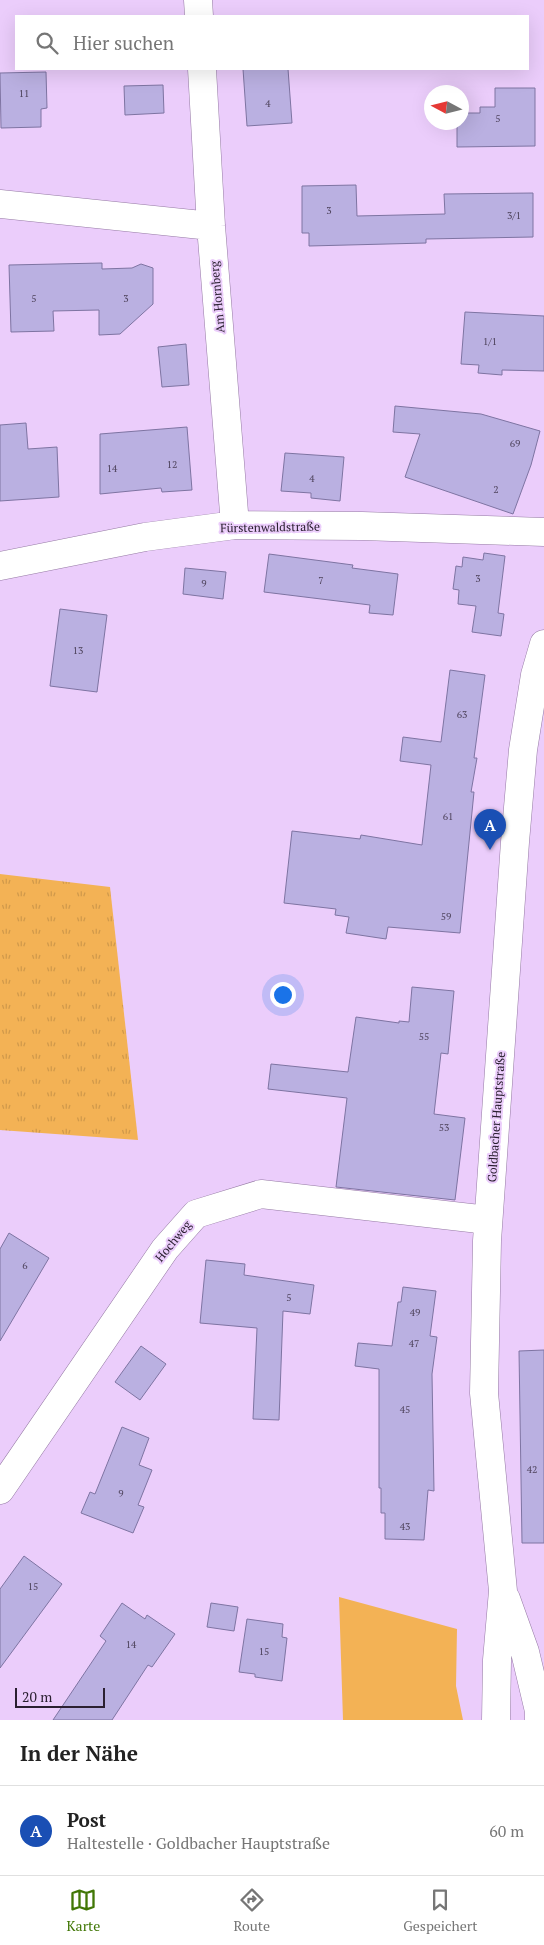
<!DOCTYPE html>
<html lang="de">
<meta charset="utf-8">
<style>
body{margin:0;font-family:"PT Serif",serif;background:#f2f2f2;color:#222}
.compass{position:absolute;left:424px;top:85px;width:45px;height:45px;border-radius:50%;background:#fff;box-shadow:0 5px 20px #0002;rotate:277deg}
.scale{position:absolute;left:15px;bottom:12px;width:90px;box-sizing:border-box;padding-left:5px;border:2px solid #2b2031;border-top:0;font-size:14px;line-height:18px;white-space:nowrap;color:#2b2031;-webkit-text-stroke:4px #ebcdfb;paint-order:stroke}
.you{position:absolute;left:282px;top:994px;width:18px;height:18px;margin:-12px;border:4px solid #fff;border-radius:50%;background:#1a73e8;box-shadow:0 0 0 8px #1a73e833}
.badge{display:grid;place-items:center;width:32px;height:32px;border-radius:50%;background:#417706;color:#fff;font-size:16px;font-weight:700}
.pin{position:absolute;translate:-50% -41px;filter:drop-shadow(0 1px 2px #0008)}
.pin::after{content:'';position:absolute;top:26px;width:18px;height:15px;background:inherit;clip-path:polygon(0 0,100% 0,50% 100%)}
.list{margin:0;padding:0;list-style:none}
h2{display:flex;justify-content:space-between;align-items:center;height:65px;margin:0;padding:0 20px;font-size:21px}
h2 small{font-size:16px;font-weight:400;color:#767676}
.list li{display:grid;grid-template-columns:32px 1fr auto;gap:15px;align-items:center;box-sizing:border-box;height:90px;padding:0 20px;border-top:1px solid #e0e0e0}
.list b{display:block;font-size:19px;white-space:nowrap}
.list p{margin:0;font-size:16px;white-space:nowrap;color:#767676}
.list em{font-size:16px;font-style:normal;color:#767676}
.icon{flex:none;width:28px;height:28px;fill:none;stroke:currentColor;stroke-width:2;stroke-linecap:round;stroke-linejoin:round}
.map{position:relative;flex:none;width:544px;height:1720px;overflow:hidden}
.search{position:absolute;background:#fff;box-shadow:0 5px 20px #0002;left:15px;right:15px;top:15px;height:55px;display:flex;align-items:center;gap:12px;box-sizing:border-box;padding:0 18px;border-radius:0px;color:#767676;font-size:19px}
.sheet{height:155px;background:#fff}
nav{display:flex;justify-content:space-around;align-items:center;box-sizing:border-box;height:70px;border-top:1px solid #e0e0e0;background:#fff;font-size:14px;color:#767676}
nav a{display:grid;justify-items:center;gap:2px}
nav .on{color:#417706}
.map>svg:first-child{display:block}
.grass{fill:url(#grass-tufts)}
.green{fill:#f3b255}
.building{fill:#bab0e1;stroke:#7e74a2}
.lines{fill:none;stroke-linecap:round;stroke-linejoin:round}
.minor-casing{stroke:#957aa4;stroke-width:29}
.tertiary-casing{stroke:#957aa4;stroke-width:29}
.minor{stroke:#fff;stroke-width:28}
.tertiary{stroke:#fff;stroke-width:28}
.labels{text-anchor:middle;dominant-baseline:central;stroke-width:4;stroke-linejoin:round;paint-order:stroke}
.number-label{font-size:10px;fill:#4f445d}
.street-label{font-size:12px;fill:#2b2031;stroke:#ebcdfb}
</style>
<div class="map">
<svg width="544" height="1720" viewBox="0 0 544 1720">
<defs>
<pattern id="grass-tufts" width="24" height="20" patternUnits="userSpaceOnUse" patternTransform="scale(1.25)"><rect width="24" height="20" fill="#f3b255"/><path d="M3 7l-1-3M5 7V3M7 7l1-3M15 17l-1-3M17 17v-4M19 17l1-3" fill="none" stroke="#d0994a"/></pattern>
</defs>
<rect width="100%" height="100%" fill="#ebcdfb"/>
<path class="grass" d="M0 874 110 887 138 1140 0 1130Z"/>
<path class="green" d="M339 1597 457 1629 456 1686 463 1720H343Z"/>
<path class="building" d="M243 69H288L292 123 247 126Z
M46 72 47 108 41 109V127L1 128 0 73Z
M163 85 164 113 125 115 124 86Z
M495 88H535V146L457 147V122H462V113H480V107H495Z
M356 185 357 216 445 214 444 194 533 193V237L426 239V243L309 246V233H302V186Z
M102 263V269L132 268 141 264 153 268V304L120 334 99 335V310L53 311 54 331 11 332 9 265Z
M465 312 544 316V371L502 370V375L478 373 479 365 461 364Z
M186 344 189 385 162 387 158 347Z
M395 406 481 414 540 431 531 465 513 514 405 477 420 434 393 432Z
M26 423 28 449 57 447 59 497 0 501V425Z
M187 427 192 490 162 492 161 488 100 494V434Z
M285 453 344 457 340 501 311 498V493L281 491Z
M484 553 505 556 498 613 504 614 501 636 472 632 476 606 458 604 459 590 453 589 456 566 462 567 463 557 483 560Z
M269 554 353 565 352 568 398 574 393 615 369 613 370 605 264 592Z
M185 568 226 572 223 599 183 594Z
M60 609 107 615 97 692 50 686Z
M450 670 485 675 474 758H477L471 792H474L460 933 388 927 386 939 346 933 349 917 335 915 336 909 284 903 292 831 360 839 361 835 422 845 431 765 400 761 403 737 441 742Z
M412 987 454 991 448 1054 441 1053 434 1114 465 1118 455 1200 336 1187 347 1098 268 1089 271 1064 348 1072 356 1017 399 1023V1021L409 1022Z
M9 1233 49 1258 0 1341V1249Z
M206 1260 245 1264 244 1275 314 1285 310 1314 283 1311 279 1420 253 1419 257 1328 200 1323Z
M403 1287 436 1291 430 1336 437 1337 432 1374 434 1491 428 1490 424 1540 385 1539V1513H381V1488H379V1369L355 1366 358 1343 392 1346 398 1302H401Z
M141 1346 166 1364 140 1400 115 1382Z
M544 1350V1543H522L519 1351Z
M122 1427 149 1438 139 1465 152 1470 138 1505 144 1507 133 1533 81 1513 90 1492 95 1494Z
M24 1556 62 1584 0 1668V1589Z
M122 1603 145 1619 147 1615 175 1634 152 1667 148 1665 112 1720H53L106 1641 100 1636Z
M211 1603 238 1607 234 1631 207 1627Z
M247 1619 283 1624 282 1637 287 1638 282 1681 255 1677V1674L239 1672Z"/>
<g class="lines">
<defs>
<path id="minor" d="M198 0 199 16
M202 69 211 226 235 525
M0 204 211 226
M0 566 145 537 235 525 362 526 544 532
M0 1490 165 1249 196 1214 261 1194 488 1220"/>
<path id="tertiary" d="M506 1599 525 1652 539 1711V1720
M496 1720 497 1660 503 1591 484 1393 487 1241 515 842 523 750 535 675 544 644"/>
</defs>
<use href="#minor" class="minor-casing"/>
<use href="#tertiary" class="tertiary-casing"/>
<use href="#minor" class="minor"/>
<use href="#tertiary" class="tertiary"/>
</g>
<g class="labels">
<g class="number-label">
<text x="24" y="93">11</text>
<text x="268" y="103">4</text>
<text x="498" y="118">5</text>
<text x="329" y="210">3</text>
<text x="514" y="215">3/1</text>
<text x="34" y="298">5</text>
<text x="126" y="298">3</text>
<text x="490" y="341">1/1</text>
<text x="515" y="443">69</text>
<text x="172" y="464">12</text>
<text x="112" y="468">14</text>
<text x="312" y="478">4</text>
<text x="496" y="489">2</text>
<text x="478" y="578">3</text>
<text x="321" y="580">7</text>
<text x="204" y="583">9</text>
<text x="78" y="650">13</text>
<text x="462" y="714">63</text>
<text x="448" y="816">61</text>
<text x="446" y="916">59</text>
<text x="424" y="1036">55</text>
<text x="444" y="1127">53</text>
<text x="25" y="1265">6</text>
<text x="289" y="1297">5</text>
<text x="415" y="1312">49</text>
<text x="414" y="1343">47</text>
<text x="405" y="1409">45</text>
<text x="532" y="1469">42</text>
<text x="121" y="1493">9</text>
<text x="405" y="1526">43</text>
<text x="33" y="1586">15</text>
<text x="131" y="1644">14</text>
<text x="264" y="1651">15</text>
</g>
<g class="street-label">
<text transform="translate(217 297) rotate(-95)">Am Hornberg</text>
<text transform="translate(270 527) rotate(-1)">Fürstenwaldstraße</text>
<text transform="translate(496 1117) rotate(-86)">Goldbacher Hauptstraße</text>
<text transform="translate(173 1241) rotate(-51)">Hochweg</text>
</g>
</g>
</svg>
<svg class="compass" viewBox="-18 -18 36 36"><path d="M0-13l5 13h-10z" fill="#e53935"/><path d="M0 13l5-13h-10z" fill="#767676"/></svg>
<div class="scale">20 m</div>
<div class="you"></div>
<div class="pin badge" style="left:490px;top:850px;background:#1a4fb4">A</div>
<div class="search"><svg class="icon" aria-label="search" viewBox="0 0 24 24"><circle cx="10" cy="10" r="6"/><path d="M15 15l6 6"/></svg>Hier suchen</div>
</div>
<section class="sheet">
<h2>In der Nähe<small></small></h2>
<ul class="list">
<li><span class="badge" style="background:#1a4fb4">A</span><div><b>Post</b><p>Haltestelle · Goldbacher Hauptstraße</p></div><em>60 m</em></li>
</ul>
</section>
<nav>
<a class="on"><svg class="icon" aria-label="map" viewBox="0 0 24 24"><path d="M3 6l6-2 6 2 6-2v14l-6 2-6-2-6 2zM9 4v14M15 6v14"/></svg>Karte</a>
<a><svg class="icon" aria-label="directions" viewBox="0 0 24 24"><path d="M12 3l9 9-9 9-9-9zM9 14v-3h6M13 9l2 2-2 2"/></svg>Route</a>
<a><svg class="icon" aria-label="saved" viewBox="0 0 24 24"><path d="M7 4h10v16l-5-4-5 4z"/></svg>Gespeichert</a>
</nav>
